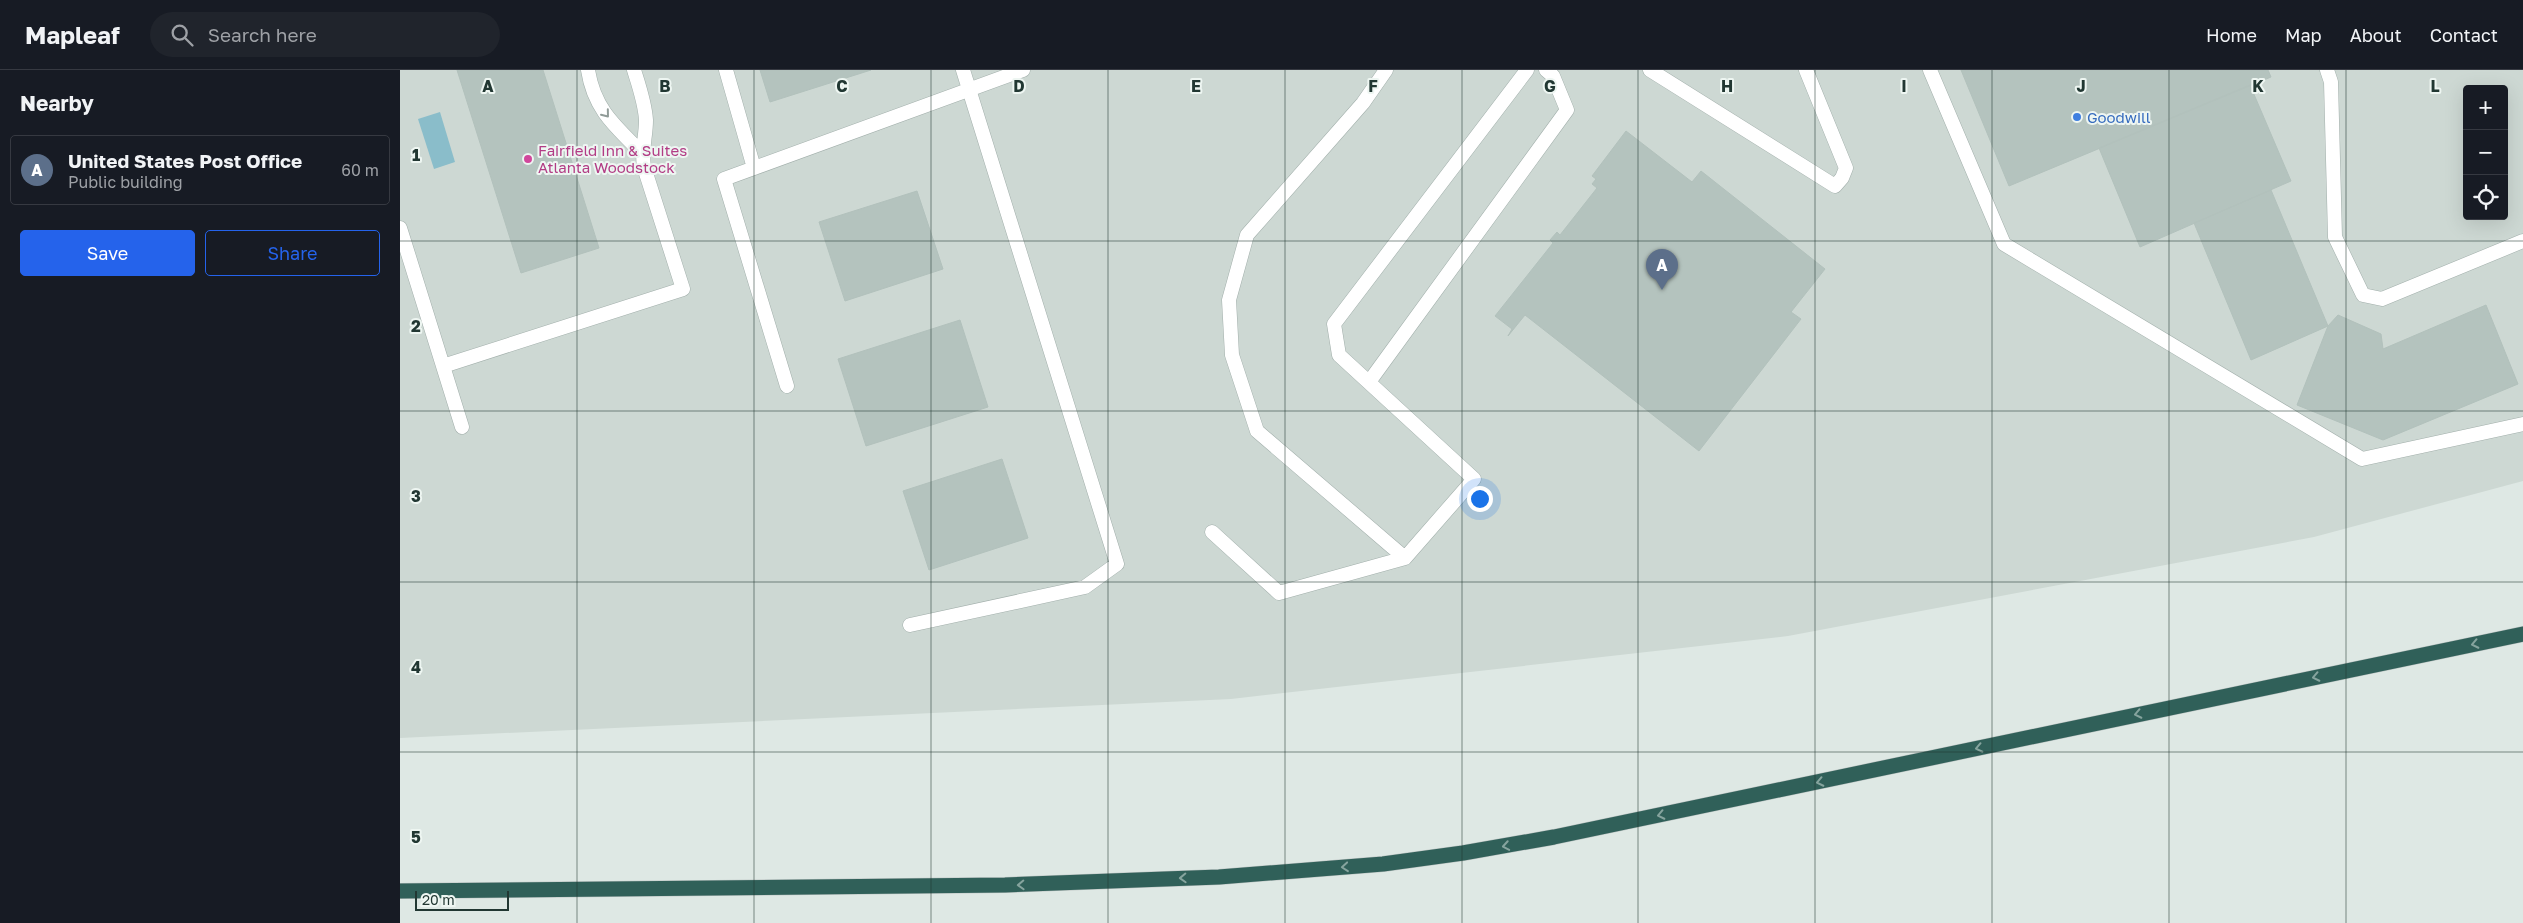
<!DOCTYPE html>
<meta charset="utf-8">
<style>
body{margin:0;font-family:"Golos Text",sans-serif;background:#20242c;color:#f1f3f6}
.controls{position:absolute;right:15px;top:15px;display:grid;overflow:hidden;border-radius:5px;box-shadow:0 5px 20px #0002}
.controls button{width:45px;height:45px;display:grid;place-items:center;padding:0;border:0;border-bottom:1px solid #363941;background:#171b24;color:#f1f3f6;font:25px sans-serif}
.scale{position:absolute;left:15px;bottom:12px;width:94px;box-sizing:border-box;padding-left:5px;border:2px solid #213732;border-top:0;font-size:14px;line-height:18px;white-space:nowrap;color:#213732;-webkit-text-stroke:4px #eef6f2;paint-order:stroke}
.you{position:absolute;left:1079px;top:428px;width:18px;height:18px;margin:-12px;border:4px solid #fff;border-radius:50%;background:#1a73e8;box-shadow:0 0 0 8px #1a73e833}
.badge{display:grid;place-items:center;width:32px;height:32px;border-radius:50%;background:#2563eb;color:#fff;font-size:16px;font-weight:700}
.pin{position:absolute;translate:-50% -41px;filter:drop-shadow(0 1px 2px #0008)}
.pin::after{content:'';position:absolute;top:26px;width:18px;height:15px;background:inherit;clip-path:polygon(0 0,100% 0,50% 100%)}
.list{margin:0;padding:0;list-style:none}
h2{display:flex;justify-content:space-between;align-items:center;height:65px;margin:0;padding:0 20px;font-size:21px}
h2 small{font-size:16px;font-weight:400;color:#9ea1a6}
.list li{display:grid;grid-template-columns:32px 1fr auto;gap:15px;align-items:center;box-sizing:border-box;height:70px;margin:0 10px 10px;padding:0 10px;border:1px solid #363941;border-radius:5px}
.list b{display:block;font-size:19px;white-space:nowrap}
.list p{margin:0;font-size:16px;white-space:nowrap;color:#9ea1a6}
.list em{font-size:16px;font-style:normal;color:#9ea1a6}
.actions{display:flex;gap:10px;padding:15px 20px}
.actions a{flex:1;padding:11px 0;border:1px solid #2563eb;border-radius:5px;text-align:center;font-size:18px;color:#2563eb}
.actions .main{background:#2563eb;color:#fff}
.icon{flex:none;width:28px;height:28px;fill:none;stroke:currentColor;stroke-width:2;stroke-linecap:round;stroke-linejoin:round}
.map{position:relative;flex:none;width:2123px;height:853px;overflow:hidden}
header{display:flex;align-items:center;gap:30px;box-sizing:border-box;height:70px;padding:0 25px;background:#171b24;border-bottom:1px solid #363941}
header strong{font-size:24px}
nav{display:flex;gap:28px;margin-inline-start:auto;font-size:18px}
.search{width:350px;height:45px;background:#20242c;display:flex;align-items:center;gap:12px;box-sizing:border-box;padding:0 18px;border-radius:28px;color:#9ea1a6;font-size:19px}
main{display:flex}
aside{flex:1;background:#171b24}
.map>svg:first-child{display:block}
.built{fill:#cdd8d3;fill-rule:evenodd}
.water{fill:#8abdca}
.building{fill:#b4c3be;stroke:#b2c1bc}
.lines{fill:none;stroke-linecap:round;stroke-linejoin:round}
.service-casing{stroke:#a2afab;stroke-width:15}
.motorway-casing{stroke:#bcc3c2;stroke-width:16}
.service{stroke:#fff;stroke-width:14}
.motorway{stroke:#306059;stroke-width:15}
.oneway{stroke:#909b98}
.oneway2{stroke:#86a49e}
.grid{fill:none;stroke:#213732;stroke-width:1;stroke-opacity:0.55}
.shop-dot{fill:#3f7fe0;stroke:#eef6f2;stroke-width:2}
.hotel-dot{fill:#d1479c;stroke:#eef6f2;stroke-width:2}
.labels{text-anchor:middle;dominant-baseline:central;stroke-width:4;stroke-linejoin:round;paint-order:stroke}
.shop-label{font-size:15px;fill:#366cbe;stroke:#eef6f2;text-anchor:start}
.hotel-label{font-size:15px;fill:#b23c85;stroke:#eef6f2;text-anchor:start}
.grid-label{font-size:16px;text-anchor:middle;font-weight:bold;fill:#213732;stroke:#eef6f2;stroke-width:4;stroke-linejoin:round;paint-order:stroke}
</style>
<header>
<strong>Mapleaf</strong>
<div class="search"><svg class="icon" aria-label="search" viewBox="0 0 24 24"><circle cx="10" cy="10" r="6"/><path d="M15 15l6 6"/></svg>Search here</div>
<nav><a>Home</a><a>Map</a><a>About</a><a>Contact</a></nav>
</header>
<main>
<aside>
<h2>Nearby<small></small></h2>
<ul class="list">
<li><span class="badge" style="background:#5c6f8a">A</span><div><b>United States Post Office</b><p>Public building</p></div><em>60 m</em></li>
</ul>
<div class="actions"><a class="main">Save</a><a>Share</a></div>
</aside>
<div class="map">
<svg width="2123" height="853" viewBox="0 0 2123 853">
<rect width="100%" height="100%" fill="#dee8e4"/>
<path class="built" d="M0 0H2123V411L1914 467 1388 566 831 629 0 668ZM2067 19H2104V146H2067Z"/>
<path class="water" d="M40 42 55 92 34 99 18 49Z"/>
<path class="building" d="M57 0H143L199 178 121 203Z
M360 0H471L370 32Z
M1561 0H1868L1871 7 1609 116Z
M1850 15 1891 111 1740 177 1699 78Z
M1226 61 1292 112 1301 101 1425 199 1391 242 1401 249 1299 381 1125 245 1108 266 1112 259 1095 246 1153 173 1150 170 1157 162 1160 165 1197 118 1192 114 1196 109 1192 106Z
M1871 120 1928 256 1851 290 1794 153Z
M517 121 543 199 445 231 419 152Z
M2086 235 2118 314 1983 370 1897 335 1928 256 1938 245 1981 264 1983 279Z
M560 250 588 337 466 376 438 289Z
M602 389 628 468 529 500 503 421Z"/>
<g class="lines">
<defs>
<path id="service" d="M188 0C194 39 215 56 242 83
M326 0 354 98
M986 0 963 33 847 165 829 230 832 285 857 361 1005 488 1074 409 939 285 934 254 1127 0
M1250 0 1435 116 1442 108 1446 98 1406 0
M1530 0 1604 174 1962 389 2123 354
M1927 0 1931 12 1935 167 1963 225 1982 229 2123 171
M0 158 62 357
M43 296 283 219 244 97C241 78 246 68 246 50 245 33 239 16 234 0
M969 312 1167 40 1153 6 1146 0
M387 316 324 109 623 0
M812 462 879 523 1005 488
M510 555 685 517 717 494 563 0"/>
<path id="motorway" d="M0 821 605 815 819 807 983 794 1063 783 1154 767 2123 564"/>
</defs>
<use href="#service" class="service-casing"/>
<use href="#motorway" class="motorway-casing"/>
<use href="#service" class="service"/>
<use href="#motorway" class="motorway"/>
</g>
<defs><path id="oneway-chevron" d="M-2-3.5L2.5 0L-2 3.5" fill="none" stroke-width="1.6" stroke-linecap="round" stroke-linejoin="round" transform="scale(1.25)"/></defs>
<use class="oneway" href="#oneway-chevron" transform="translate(206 44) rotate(51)"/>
<g class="oneway2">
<use href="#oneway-chevron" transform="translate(2075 574) rotate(168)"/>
<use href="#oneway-chevron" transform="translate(1916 607) rotate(168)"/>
<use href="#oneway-chevron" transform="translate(1738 644) rotate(168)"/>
<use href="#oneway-chevron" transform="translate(1579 678) rotate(168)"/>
<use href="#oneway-chevron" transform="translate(1420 712) rotate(168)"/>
<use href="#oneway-chevron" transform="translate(1261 745) rotate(168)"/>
<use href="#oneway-chevron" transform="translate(1106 776) rotate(170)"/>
<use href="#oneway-chevron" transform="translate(945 797) rotate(175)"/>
<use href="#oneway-chevron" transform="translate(783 808) rotate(178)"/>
<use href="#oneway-chevron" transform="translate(621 815) rotate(178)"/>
</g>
<path class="grid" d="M177 0V853M354 0V853M531 0V853M708 0V853M885 0V853M1062 0V853M1238 0V853M1415 0V853M1592 0V853M1769 0V853M1946 0V853M0 171H2123M0 341H2123M0 512H2123M0 682H2123"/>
<circle class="shop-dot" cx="1677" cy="47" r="5"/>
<circle class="hotel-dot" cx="128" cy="89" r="5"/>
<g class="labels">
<g class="shop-label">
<text x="1687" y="47">Goodwill</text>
</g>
<g class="hotel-label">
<text x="138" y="80">Fairfield Inn &amp; Suites<tspan x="138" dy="17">Atlanta Woodstock</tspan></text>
</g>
</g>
<g class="grid-label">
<text x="88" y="22">A</text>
<text x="265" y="22">B</text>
<text x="442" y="22">C</text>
<text x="619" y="22">D</text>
<text x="796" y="22">E</text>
<text x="973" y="22">F</text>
<text x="1150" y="22">G</text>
<text x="1327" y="22">H</text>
<text x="1504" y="22">I</text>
<text x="1681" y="22">J</text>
<text x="1858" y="22">K</text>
<text x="2035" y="22">L</text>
<text x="16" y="91">1</text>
<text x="16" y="262">2</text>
<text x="16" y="432">3</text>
<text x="16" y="603">4</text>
<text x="16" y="773">5</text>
</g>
</svg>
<div class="controls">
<button>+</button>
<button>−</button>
<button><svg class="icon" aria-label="locate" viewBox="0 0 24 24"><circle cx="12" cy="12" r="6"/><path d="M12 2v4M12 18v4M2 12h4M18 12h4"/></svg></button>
</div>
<div class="scale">20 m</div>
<div class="you"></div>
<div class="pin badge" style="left:1262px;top:220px;background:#5c6f8a">A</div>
</div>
</main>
